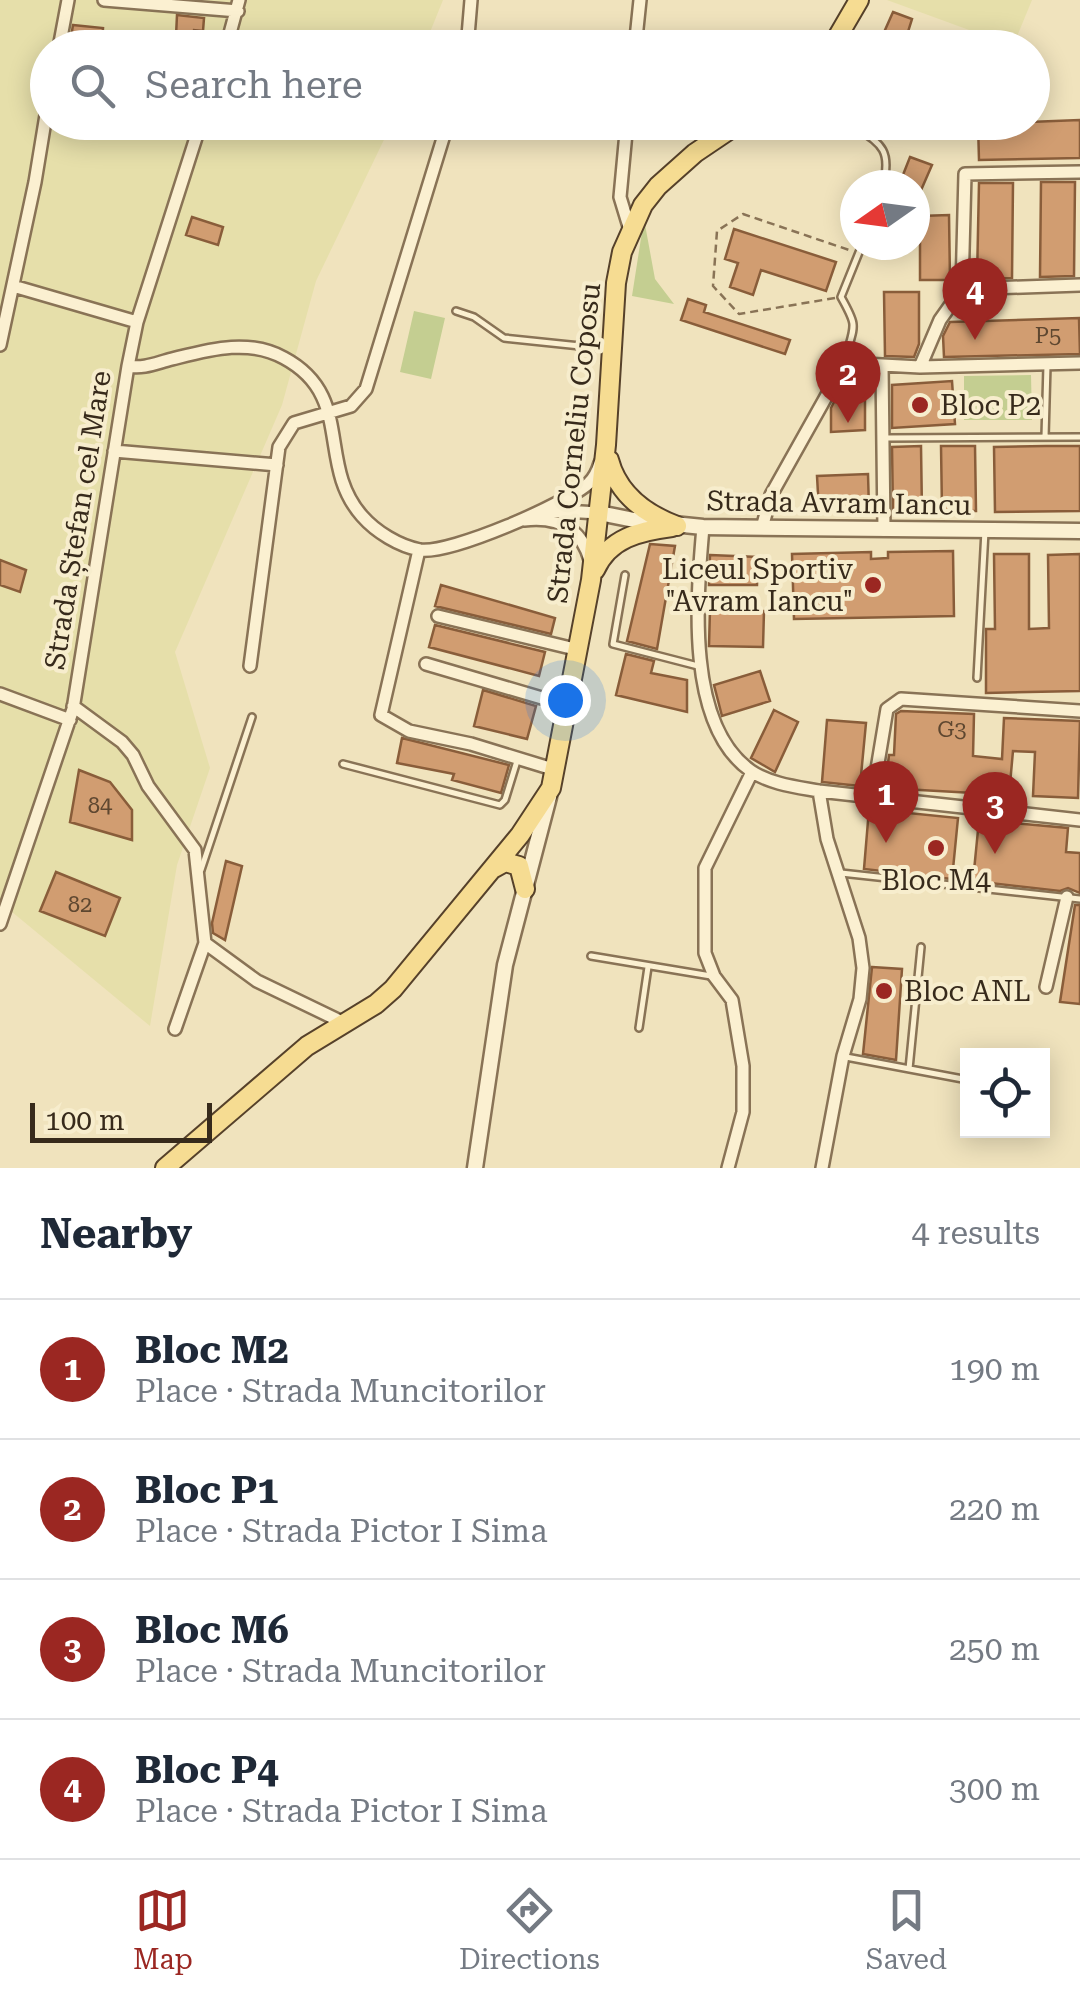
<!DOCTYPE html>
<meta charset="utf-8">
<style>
body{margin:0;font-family:"Roboto Serif",serif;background:#f2f2f3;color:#1f2937}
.controls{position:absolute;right:30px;bottom:30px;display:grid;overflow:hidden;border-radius:0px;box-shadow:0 5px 25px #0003}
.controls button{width:90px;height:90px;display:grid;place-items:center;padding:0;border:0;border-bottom:2px solid #e0e1e3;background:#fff;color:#1f2937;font:50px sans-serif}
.compass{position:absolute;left:840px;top:170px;width:90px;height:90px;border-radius:50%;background:#fff;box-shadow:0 5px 25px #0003;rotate:256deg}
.scale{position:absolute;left:30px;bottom:25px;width:182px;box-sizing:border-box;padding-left:10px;border:5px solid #372a1b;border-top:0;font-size:28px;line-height:35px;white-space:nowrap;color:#372a1b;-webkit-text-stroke:8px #f7edcd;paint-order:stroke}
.you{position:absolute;left:565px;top:700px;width:35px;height:35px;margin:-25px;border:8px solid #fff;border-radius:50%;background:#1a73e8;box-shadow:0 0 0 15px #1a73e833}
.badge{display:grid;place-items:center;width:65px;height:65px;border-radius:50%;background:#9b2722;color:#fff;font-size:32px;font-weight:700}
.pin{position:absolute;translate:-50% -82px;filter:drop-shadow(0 2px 5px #0008)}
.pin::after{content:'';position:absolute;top:52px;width:35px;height:30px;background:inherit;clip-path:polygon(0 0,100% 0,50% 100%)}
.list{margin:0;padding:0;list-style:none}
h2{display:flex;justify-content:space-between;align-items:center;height:130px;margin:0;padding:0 40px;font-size:42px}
h2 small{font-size:32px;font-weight:400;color:#747a83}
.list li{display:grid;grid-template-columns:65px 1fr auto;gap:30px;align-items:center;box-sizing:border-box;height:140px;padding:0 40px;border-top:2px solid #e0e1e3}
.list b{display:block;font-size:38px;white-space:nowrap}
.list p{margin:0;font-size:32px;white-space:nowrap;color:#747a83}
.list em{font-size:32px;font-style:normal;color:#747a83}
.icon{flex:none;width:55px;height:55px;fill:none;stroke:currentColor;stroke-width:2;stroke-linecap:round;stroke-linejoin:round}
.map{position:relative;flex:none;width:1080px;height:1168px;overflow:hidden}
.search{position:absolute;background:#fff;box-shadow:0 5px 25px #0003;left:30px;right:30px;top:30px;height:110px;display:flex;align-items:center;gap:25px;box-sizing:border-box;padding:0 35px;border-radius:55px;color:#747a83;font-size:38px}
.sheet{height:690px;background:#fff}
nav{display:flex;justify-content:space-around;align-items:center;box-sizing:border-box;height:140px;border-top:2px solid #e0e1e3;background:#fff;font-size:28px;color:#747a83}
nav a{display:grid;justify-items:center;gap:5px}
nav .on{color:#9b2722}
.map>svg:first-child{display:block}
.farmland{fill:#e6dfaa}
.green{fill:#c4ce91}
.building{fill:#d19d71;stroke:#895d3a;stroke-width:2.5}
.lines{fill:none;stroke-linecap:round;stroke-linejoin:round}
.service-casing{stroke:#897356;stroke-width:10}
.minor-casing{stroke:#897356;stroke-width:16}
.tertiary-casing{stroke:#897356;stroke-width:19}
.primary-casing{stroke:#56412a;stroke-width:22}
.path{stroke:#897356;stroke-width:2.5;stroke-dasharray:8 5;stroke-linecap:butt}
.service{stroke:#fbf0d1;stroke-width:5}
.minor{stroke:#fbf0d1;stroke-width:11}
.tertiary{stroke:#fbf0d1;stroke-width:14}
.primary{stroke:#f6dc92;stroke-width:18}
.poi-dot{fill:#9b2722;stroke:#f7edcd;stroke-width:4}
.labels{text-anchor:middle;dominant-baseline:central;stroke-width:8;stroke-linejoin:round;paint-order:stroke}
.number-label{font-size:22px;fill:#5e4730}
.poi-label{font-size:28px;fill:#372a1b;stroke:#f7edcd;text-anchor:start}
.street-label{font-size:28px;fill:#372a1b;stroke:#f7edcd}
</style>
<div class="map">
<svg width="1080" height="1168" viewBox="0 0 1080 1168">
<rect width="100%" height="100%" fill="#f0e3bd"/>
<path class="farmland" d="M0 0H443L424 47 48 48V122L392 123 316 281 282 405 175 652 210 768 177 865 150 1026 0 902Z
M887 0H1032L1013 46Z"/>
<path class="green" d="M644 219 655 279 674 304 632 296Z
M414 311 445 318 431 379 400 372Z
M1031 375 1032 420H964V376Z"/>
<path class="building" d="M893 12 912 19 907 35 937 48H877Z
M177 15 204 18 203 31 194 30 191 48H156L158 34 176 36Z
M73 25 103 28 102 45 77 48V44L70 43Z
M1080 120V158L979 160 978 124Z
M910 157 932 165 915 204V185H899Z
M1041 182H1075L1074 276 1040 277Z
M979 183H1013L1012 278 977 279Z
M949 215 950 280H920V216Z
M192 217 223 227 218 245 186 235Z
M734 229 836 262 826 291 761 270 753 295 730 287 738 263 725 259Z
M884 292H919V344L914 357 885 356Z
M688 299 706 305 704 312 790 340 785 354 681 320Z
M1079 318 1080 354 944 357 943 336 950 322Z
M952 381 955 424 892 428V385Z
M840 390H865V430L831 432V408Z
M921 446 922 512H893L892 447Z
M941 446H975L976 511H942Z
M1046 446H1080V511L995 512 994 447Z
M868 474 869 509 819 511 817 476Z
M650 544 675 546 657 649 627 641Z
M953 551 954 616 794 619 792 554 871 552V559L888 558V552Z
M994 554H1029V629L1049 628 1048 555 1080 554V691L986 693V629H995Z
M710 555 758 557 757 585H709Z
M0 560 26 570 20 592 0 585Z
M441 585 555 618 551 634 435 606Z
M710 610 764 611 763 647 709 646Z
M435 625 545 652 539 676 429 647Z
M626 654 654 661 651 673 687 680V712L616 695Z
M760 671 770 701 722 716 714 685Z
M483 690 536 706 527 739 474 726Z
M774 710 798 722 775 772 751 758Z
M901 711 974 714 973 756 1002 759 1004 718 1080 721 1078 798 1033 796 1035 752 1013 751 1009 795 885 788 889 755H894L896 714Z
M827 720 866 723 860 786 822 782Z
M402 738 509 765 501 793 452 780 454 774 397 763Z
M79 770 110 782 132 810V840L70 822Z
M869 809 958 818 952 879 864 869Z
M979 820 1068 828 1066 852 1080 853V893L1068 888 1060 891 973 881Z
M226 861 242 866 225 940 213 933 212 923Z
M56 872 120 898 105 936 40 911Z
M1075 905H1080V1004L1060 1002Z
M872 967 902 969 896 1060 863 1054Z"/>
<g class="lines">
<defs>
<path id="service" d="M848 122C878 143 893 146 883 185
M456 311 474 317 504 338 609 349
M845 360C854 324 859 329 841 297L862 245
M1045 437 1047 365
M886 438 1080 437
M625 575 613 644 698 666
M977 678 985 531
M343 764 500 805 505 800 517 761
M201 870 252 717
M841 873 1080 899
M591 956 711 976
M639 1028 648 967
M846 1057 968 1080
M909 1069 921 947"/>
<path id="minor" d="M104 0 238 11
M59 48 68 0
M226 48 239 0
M467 48 471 0
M635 48 640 0
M627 122 620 197 630 230
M13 286 137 322
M962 289 1080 285
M0 345 35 182 48 103
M128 366C144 369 156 363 172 359 208 350 248 338 284 358 355 396 316 464 362 516 376 532 399 546 420 550 451 554 566 504 589 483 595 477 598 470 600 463
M882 366 884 530
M920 367 1080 363
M114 451 277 465
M543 514 563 511 599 513
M524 520C556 516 581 527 590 560
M703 527C697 596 685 725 751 771 770 784 797 787 819 791L1080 820
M762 528 771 495 845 363 920 367 940 320 962 289 965 174 1080 172
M419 550 381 715 409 731 471 744 556 770
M438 616 579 650
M426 664 569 706
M250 666 279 447 294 423 351 406 366 389 448 122
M0 694 70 720
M73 706 122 742 133 755 148 786 195 850 205 943 175 1029
M819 791 827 839 859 938 863 968 860 999 843 1056 822 1168
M872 799 887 709 901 699 1080 711
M0 924 73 709 128 366 137 322 201 122
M205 943 257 981 342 1022
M1046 987 1067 897
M728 1168 743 1112V1066L732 1000 714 976 705 953V868L752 772"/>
<path id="tertiary" d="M599 513 634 520 703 527 1080 531
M475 1168 505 965 549 797"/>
<path id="primary" d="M831 48 859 0
M609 460C618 494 645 514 677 526
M595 570C609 538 640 531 672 527
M494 868 505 862 519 866 525 889
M165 1168 307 1046 376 1004 393 989 520 835 551 788 591 580 606 445 616 283 622 252 643 205 658 186 695 153 741 122"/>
</defs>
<use href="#service" class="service-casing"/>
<use href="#minor" class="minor-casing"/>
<use href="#tertiary" class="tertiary-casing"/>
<use href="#primary" class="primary-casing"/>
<path class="path" d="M835 298 739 314 713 286 717 231 743 214 852 251"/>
<use href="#service" class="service"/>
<use href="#minor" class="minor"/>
<use href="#tertiary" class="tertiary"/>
<use href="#primary" class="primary"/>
</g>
<g class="poi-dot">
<circle cx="920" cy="405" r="10"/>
<circle cx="873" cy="585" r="10"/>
<circle cx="936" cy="848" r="10"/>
<circle cx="884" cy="991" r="10"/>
</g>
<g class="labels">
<g class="number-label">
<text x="1048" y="335">P5</text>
<text x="952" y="729">G3</text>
<text x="100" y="805">84</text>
<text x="80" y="904">82</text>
</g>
<g class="poi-label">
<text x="940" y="405">Bloc P2</text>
<text x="853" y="569" text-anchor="end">Liceul Sportiv<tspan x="853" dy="32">"Avram Iancu"</tspan></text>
<text x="936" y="880" text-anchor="middle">Bloc M4</text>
<text x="904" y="991">Bloc ANL</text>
</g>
<g class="street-label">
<text transform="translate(574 443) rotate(-84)">Strada Corneliu Coposu</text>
<text transform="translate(839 503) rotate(1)">Strada Avram Iancu</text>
<text transform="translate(78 520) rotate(-81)">Strada Ștefan cel Mare</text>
</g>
</g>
</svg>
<div class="controls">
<button><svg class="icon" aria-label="locate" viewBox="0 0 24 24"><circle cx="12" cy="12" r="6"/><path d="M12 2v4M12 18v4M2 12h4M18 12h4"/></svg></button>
</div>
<svg class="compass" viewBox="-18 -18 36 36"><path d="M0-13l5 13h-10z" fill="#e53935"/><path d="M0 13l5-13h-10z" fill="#747a83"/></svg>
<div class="scale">100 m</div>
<div class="you"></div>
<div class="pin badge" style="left:886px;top:843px">1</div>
<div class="pin badge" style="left:848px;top:423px">2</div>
<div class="pin badge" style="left:995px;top:854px">3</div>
<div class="pin badge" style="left:975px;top:340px">4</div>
<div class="search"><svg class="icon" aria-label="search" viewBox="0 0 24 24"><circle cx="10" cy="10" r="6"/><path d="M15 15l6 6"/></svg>Search here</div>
</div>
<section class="sheet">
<h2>Nearby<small>4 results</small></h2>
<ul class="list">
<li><span class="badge">1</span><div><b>Bloc M2</b><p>Place · Strada Muncitorilor</p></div><em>190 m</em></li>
<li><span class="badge">2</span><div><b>Bloc P1</b><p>Place · Strada Pictor I Sima</p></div><em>220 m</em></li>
<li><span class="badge">3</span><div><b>Bloc M6</b><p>Place · Strada Muncitorilor</p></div><em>250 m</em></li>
<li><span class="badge">4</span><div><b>Bloc P4</b><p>Place · Strada Pictor I Sima</p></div><em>300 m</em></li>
</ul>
</section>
<nav>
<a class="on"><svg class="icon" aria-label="map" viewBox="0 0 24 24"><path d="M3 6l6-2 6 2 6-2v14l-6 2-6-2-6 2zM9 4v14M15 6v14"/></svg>Map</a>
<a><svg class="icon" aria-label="directions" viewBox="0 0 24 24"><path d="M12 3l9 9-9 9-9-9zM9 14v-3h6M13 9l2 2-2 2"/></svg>Directions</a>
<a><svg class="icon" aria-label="saved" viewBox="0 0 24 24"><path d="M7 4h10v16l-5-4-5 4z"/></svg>Saved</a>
</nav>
